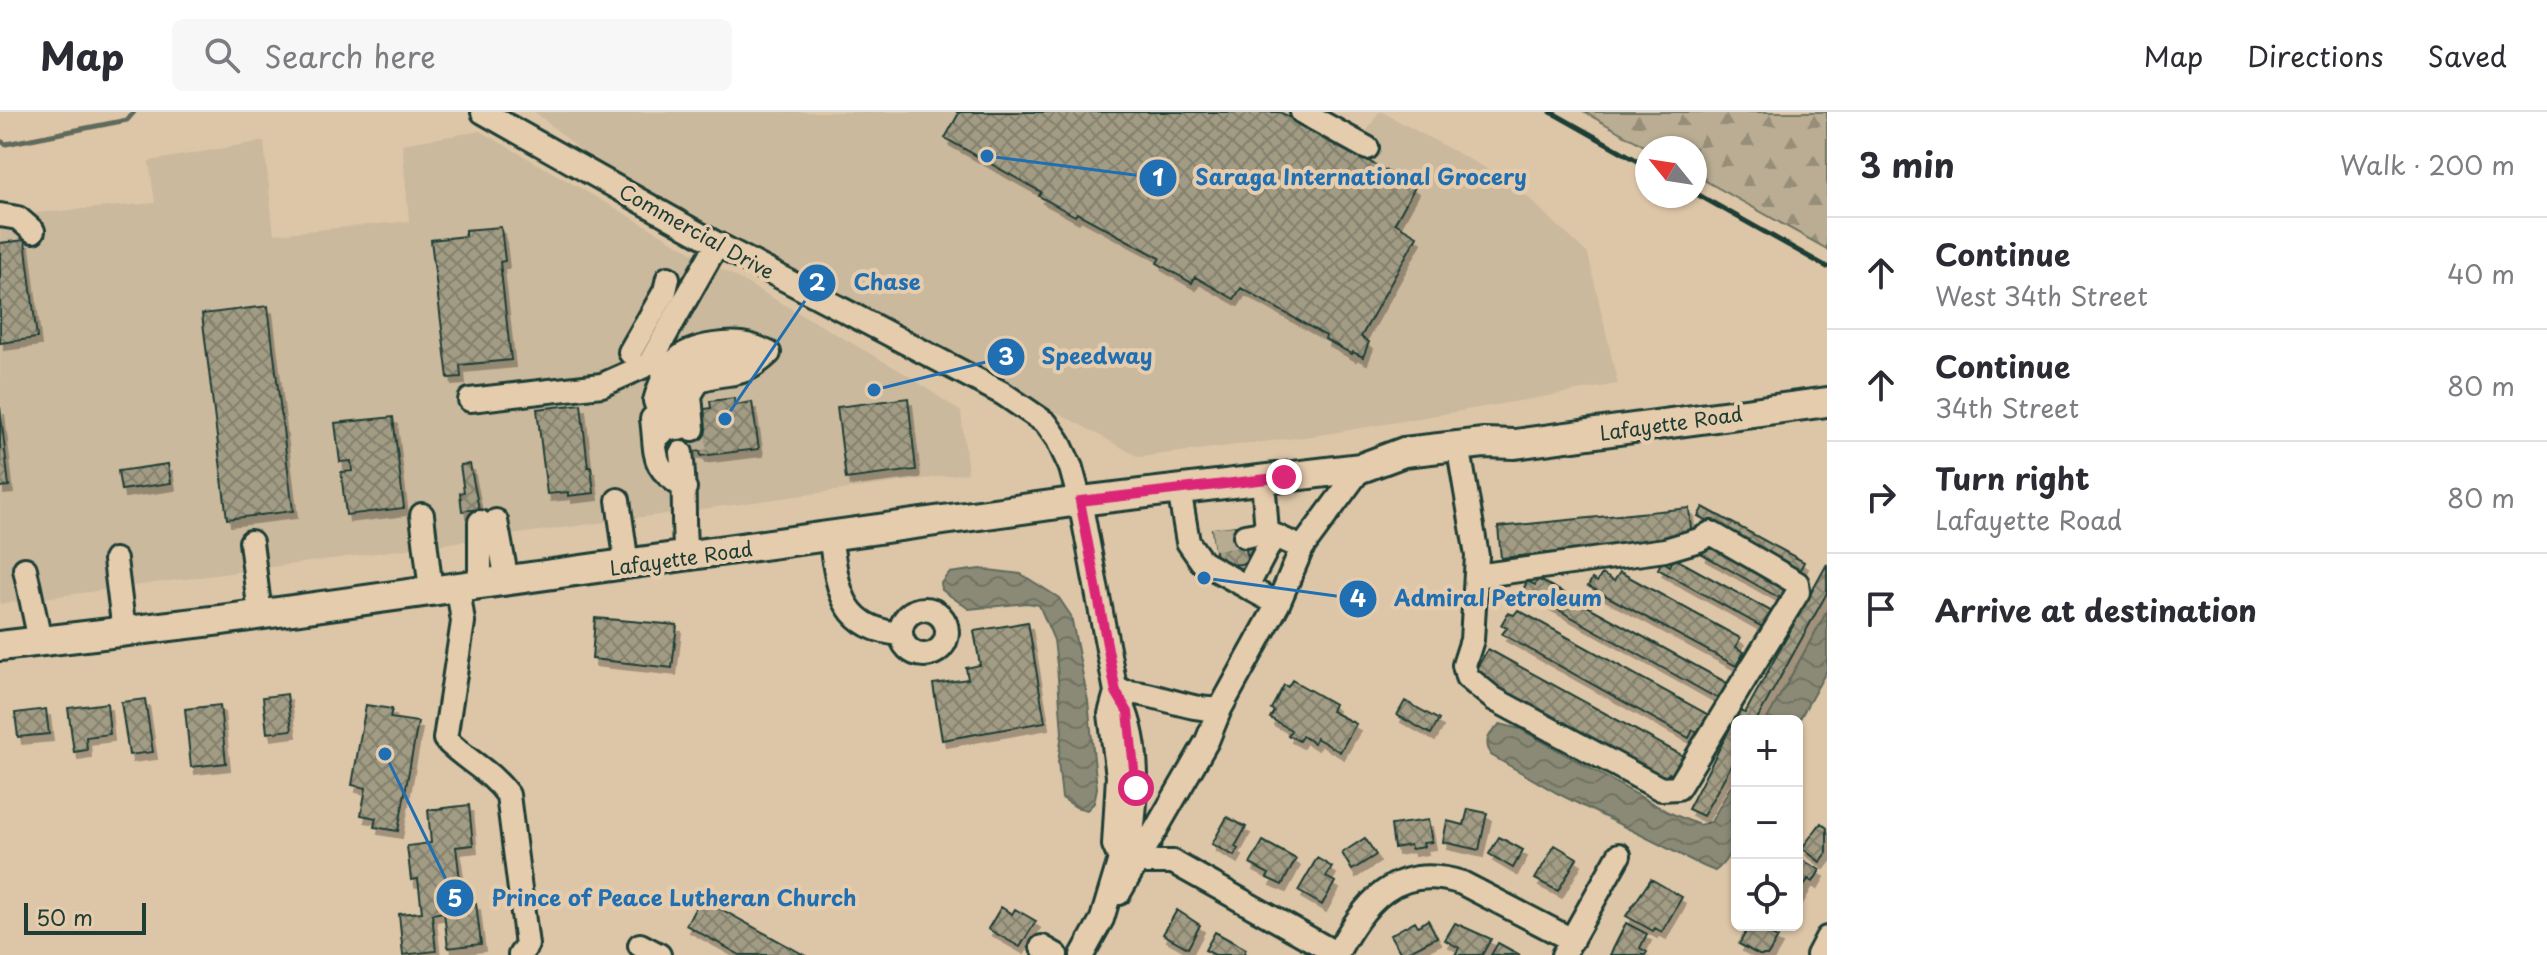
<!DOCTYPE html>
<meta charset="utf-8">
<style>
body{margin:0;font-family:"Playpen Sans",sans-serif;background:#f7f7f7;color:#2b2b33}
.controls{position:absolute;right:24px;bottom:24px;display:grid;overflow:hidden;border-radius:12px;box-shadow:0 2px 6px #0004}
.controls button{width:72px;height:72px;display:grid;place-items:center;padding:0;border:0;border-bottom:2px solid #e1e1e2;background:#fff;color:#2b2b33;font:40px sans-serif}
.compass{position:absolute;left:1635px;top:24px;width:72px;height:72px;border-radius:50%;background:#fff;box-shadow:0 2px 6px #0004;rotate:300deg}
.scale{position:absolute;left:24px;bottom:20px;width:122px;box-sizing:border-box;padding-left:8px;border:4px solid #1f3d34;border-top:0;font-size:22px;line-height:28px;white-space:nowrap;color:#1f3d34;-webkit-text-stroke:6px #e5ccad;paint-order:stroke}
.stop{position:absolute;width:24px;height:24px;margin:-18px;border:6px solid #db2777;border-radius:50%;background:#fff}
.stop.end{background:#db2777;border-color:#fff;box-shadow:0 2px 8px #0008}
.list{margin:0;padding:0;list-style:none}
h2{display:flex;justify-content:space-between;align-items:center;height:104px;margin:0;padding:0 32px;font-size:34px}
h2 small{font-size:26px;font-weight:400;color:#7c7c81}
.list li{display:grid;grid-template-columns:52px 1fr auto;gap:24px;align-items:center;box-sizing:border-box;height:112px;padding:0 32px;border-top:2px solid #e1e1e2}
.list b{display:block;font-size:30px;white-space:nowrap}
.list p{margin:0;font-size:26px;white-space:nowrap;color:#7c7c81}
.list em{font-size:26px;font-style:normal;color:#7c7c81}
.icon{flex:none;width:44px;height:44px;fill:none;stroke:currentColor;stroke-width:2;stroke-linecap:round;stroke-linejoin:round}
.map{position:relative;flex:none;width:1827px;height:843px;overflow:hidden}
header{display:flex;align-items:center;gap:48px;box-sizing:border-box;height:112px;padding:0 40px;background:#fff;border-bottom:2px solid #e1e1e2}
header strong{font-size:38px}
nav{display:flex;gap:44px;margin-inline-start:auto;font-size:28px}
.search{width:560px;height:72px;background:#f7f7f7;display:flex;align-items:center;gap:20px;box-sizing:border-box;padding:0 28px;border-radius:12px;color:#7c7c81;font-size:30px}
main{display:flex}
aside{flex:1;background:#fff}
.map>svg:first-child{display:block}
.built{fill:#cbb99d}
.forest{fill:url(#forest-firs);stroke:#6c7564;stroke-width:2}
.water{fill:url(#water-waves);stroke:#606b5c;stroke-width:2}
.lines{fill:none;stroke-linecap:round;stroke-linejoin:round}
.stream{stroke:#606b5c;stroke-width:5}
.building{fill:url(#building-cross-hatch);stroke:#1f3d34;stroke-width:2;filter:url(#shadow)}
.minor-tunnel{stroke:#b7ab91;stroke-width:22;stroke-dasharray:22 11;stroke-linecap:butt}
.minor-casing{stroke:#1f3d34;stroke-width:28}
.major-casing{stroke:#1f3d34;stroke-width:34}
.minor{stroke:#e5ccad;stroke-width:22}
.major{stroke:#e5ccad;stroke-width:28}
.rail{stroke:#1f3d34;stroke-width:5}
.route{stroke:#db2777;stroke-width:10}
.labels{text-anchor:middle;dominant-baseline:central;stroke-width:8;stroke-linejoin:round;paint-order:stroke}
.street-label{font-size:20px;fill:#1f3d34;stroke:#e5ccad}
.leader{fill:none;stroke:#1f6fb2;stroke-width:3}
.callout-dot{fill:#1f6fb2;stroke:#e5ccad;stroke-width:3}
.mark-label{font-size:24px;text-anchor:middle;font-weight:bold;fill:#fff}
.callout-label{font-size:22px;text-anchor:middle;font-weight:bold;fill:#1f6fb2;stroke:#e5ccad;stroke-width:8;stroke-linejoin:round;paint-order:stroke}
</style>
<header>
<strong>Map</strong>
<div class="search"><svg class="icon" aria-label="search" viewBox="0 0 24 24"><circle cx="10" cy="10" r="6"/><path d="M15 15l6 6"/></svg>Search here</div>
<nav><a>Map</a><a>Directions</a><a>Saved</a></nav>
</header>
<main>
<div class="map">
<svg width="1827" height="843" viewBox="0 0 1827 843">
<defs>
<pattern id="forest-firs" width="22" height="20" patternUnits="userSpaceOnUse" patternTransform="scale(2)"><rect width="22" height="20" fill="#baad93"/><path d="M5 1l3.5 6h-7zM16 11l3.5 6h-7z" fill="#978e79"/></pattern>
<pattern id="water-waves" width="16" height="10" patternUnits="userSpaceOnUse" patternTransform="scale(2)"><rect width="16" height="10" fill="#8b8a76"/><path d="M0 5q4-4 8 0t8 0" fill="none" stroke="#717262"/></pattern>
<pattern id="building-cross-hatch" width="8" height="8" patternUnits="userSpaceOnUse" patternTransform="scale(2)"><rect width="8" height="8" fill="#a29c84"/><path d="M0 0l8 8M0 8l8-8" fill="none" stroke="#83806d"/></pattern>
<filter id="shadow"><feDropShadow dx="4" dy="7" stdDeviation="0" flood-color="#0004"/></filter>
</defs>
<rect width="100%" height="100%" fill="#ddc6a8"/>
<filter id="ink" filterUnits="userSpaceOnUse"><feTurbulence type="fractalNoise" baseFrequency=".0125" numOctaves="2"/><feDisplacementMap in="SourceGraphic" scale="16" xChannelSelector="R" yChannelSelector="G"/><feConvolveMatrix kernelMatrix="1 2 1 2 8 2 1 2 1" color-interpolation-filters="sRGB"/></filter>
<g filter="url(#ink)">
<path class="built" d="M535 0H1329L1366 20 1379 0H1382L1513 71 1588 142 1618 272 1321 323 1139 345 590 46Z
M480 19 906 262 961 300 968 361 0 492V104L155 91 149 49 264 29 274 122 409 109 402 32Z"/>
<path class="forest" d="M1584 0H1827V137L1695 63V36H1648Z"/>
<path class="water" d="M980 457 1021 462 1059 486 1071 504 1088 589 1097 676 1094 691 1087 698 1076 695 1062 686 1058 650 1062 621 1057 553 1054 528 1039 493 1027 491 969 497 942 478 941 471 949 461Z
M1827 499V558L1797 612V609H1766Z
M1500 612 1520 617 1668 700 1699 713 1711 710 1737 663C1737 692 1743 739 1715 759L1703 754 1557 681 1491 643C1483 628 1489 622 1500 612Z"/>
<g class="lines">
<path class="stream" d="M0 29 6 32 127 8 134 0"/>
</g>
<path class="building" d="M956 0H1280L1415 75 1395 111 1417 124 1361 225 1369 230 1363 245 1353 240 1352 242 1325 227 1326 224 1241 176 1234 187 1195 165 1192 171 1157 151 1160 146 1077 101 1075 104 1039 84 1041 80 945 26 959 1Z
M501 115 505 149 500 150 511 248 460 253 461 265 448 266 431 128 465 124V118Z
M25 128 37 226 0 231V131Z
M268 194 293 399 227 407 202 202Z
M734 286 735 293 752 290 759 337 701 344 700 339 661 344 658 322 694 299 711 296 710 289Z
M908 286 916 358 846 367 837 295Z
M581 292 588 355H591L594 381 568 384V380L547 382 537 297Z
M0 295 9 374 0 375Z
M393 305 404 396 346 403 341 360 352 359 351 349 340 350 335 311Z
M168 352 171 371 121 378 118 359Z
M470 352 479 397 462 399 460 381 464 380 460 353Z
M1703 395 1804 450 1799 460 1698 404Z
M1689 396 1692 427 1501 446 1498 415Z
M1243 413 1248 451 1217 455 1212 417Z
M1709 430 1790 475 1783 488 1702 442Z
M1674 446 1776 502 1768 518 1658 457 1662 449 1670 454Z
M1827 452V481L1756 609H1737V643L1703 704 1688 697 1739 599 1745 601Z
M1620 460 1740 526 1736 535 1744 540 1736 554 1588 474 1592 467 1597 470 1602 462 1614 469Z
M1538 467 1729 572 1720 588 1523 478 1527 469 1535 473Z
M1518 498 1709 603 1698 620 1693 618 1689 626 1502 522 1507 516 1501 513 1508 501 1514 503Z
M595 506 677 513 672 556 592 547Z
M1028 510 1045 610 942 628 933 572 968 567 966 556 980 553 974 519Z
M1488 537 1685 645 1674 664 1669 661 1664 667 1473 562Z
M1292 568 1334 592 1331 599 1356 612 1340 640 1316 626 1314 631 1302 624 1299 629 1288 623 1291 618 1270 606 1274 599 1271 597 1284 573 1288 575Z
M287 582 292 618 267 621 263 585Z
M145 587 153 640 129 643 121 590Z
M1405 589 1439 608 1431 622 1397 603Z
M107 591 110 622 86 625 87 638 74 640 68 596Z
M220 593 226 651 191 655 185 597Z
M366 593 392 597 390 606 418 610 398 719 374 715 376 706 361 703 366 676 352 673Z
M46 597 49 622 18 625 15 601Z
M469 693 473 733 456 735 463 792 476 791 481 832 448 836 444 800 432 802 436 839 403 843 399 802 422 800 418 767 411 768 407 734 431 731 428 698Z
M1468 697 1487 701 1479 738 1443 730 1447 709 1464 713Z
M1227 705 1246 715 1235 735 1238 737 1234 744 1212 732Z
M1428 708 1432 730 1423 731 1424 735 1411 737 1410 733 1394 736 1391 713Z
M1821 711 1827 716V741L1820 750 1802 736Z
M1499 725 1523 738 1513 756 1489 742Z
M1365 726 1376 743 1352 758 1342 741Z
M1263 729 1296 747 1282 773 1267 766 1269 762 1250 752Z
M1555 733 1577 746 1558 779 1535 767Z
M1797 745 1820 758 1813 770 1808 767 1799 783Z
M1317 746 1332 755 1326 765 1335 770 1322 793 1298 779Z
M1651 767 1682 785 1662 820 1655 816 1653 819 1626 804Z
M701 786 804 843H740L686 813Z
M1001 795 1012 802 1015 797 1036 809 1020 835 988 817Z
M1177 798 1200 813 1188 836 1163 822Z
M1428 808 1437 825 1402 843 1390 823 1415 809 1418 814Z
M1455 811 1491 827 1482 843H1455L1459 836 1445 828Z
M1626 811 1647 822 1640 836 1647 840 1645 843H1610Z
M1750 813 1778 826 1768 843H1759L1739 832Z
M1215 820 1246 837 1243 843H1215L1205 838Z
M1498 831 1520 843H1491Z"/>
<g class="lines">
<path class="minor-tunnel" d="M693 317 696 339
M1213 427 1245 424"/>
<defs>
<path id="minor" d="M483 0 717 132 1002 281 1046 311 1058 328 1071 356 1080 389 1116 580C1143 627 1137 686 1130 738L1120 747 1102 807 1082 843
M1302 0 1367 36
M0 103 18 106 33 119
M630 240 665 179 668 166
M470 288 602 273 649 252 717 132
M652 307C657 345 650 354 685 376
M678 317C676 305 672 290 675 278 682 244 731 246 759 243
M662 321 660 303 655 289C665 254 677 238 714 233 736 230 749 231 769 241 739 269 732 257 699 268L690 283 693 317
M681 341C686 376 682 410 686 445
M1461 350 1477 444 1472 528 1464 553 1467 565 1494 587 1661 677 1678 676 1798 480 1797 471 1711 421 1699 428 1665 438 1476 464
M1179 377 1188 430 1202 450 1247 475
M618 388 627 453
M422 403 431 479
M496 409 507 469
M830 424C838 474 839 517 901 522
M1245 424 1267 420 1263 367
M251 430 260 502
M115 448 124 519
M25 457 40 529
M480 473V410
M458 476 463 510 445 627C466 649 490 658 508 683L527 833 520 843
M1278 492 1247 475 1268 435 1267 420 1302 436
M901 520a23 23 0 1 1 46 0a23 23 0 1 1-46 0Z
M1116 580 1110 602 1118 664 1114 733 1120 747
M1116 580C1152 578 1185 599 1220 597
M1138 750H1173L1337 842
M1119 781 1207 629 1220 597 1278 492 1302 436 1361 356
M640 833 659 843
M1042 835 1056 843
M1336 843C1364 792 1395 749 1462 771L1572 828
M1563 843 1619 743
M1818 843 1827 826"/>
<path id="major" d="M0 534 221 508 1080 389 1361 356 1404 340 1484 331 1515 332 1827 290"/>
</defs>
<use href="#minor" class="minor-casing"/>
<use href="#major" class="major-casing"/>
<use href="#minor" class="minor"/>
<use href="#major" class="major"/>
<path class="rail" d="M1551 0 1647 54
M1695 81 1827 155"/>
</g>
</g>
<g class="lines" filter="url(#ink)">
<path class="route" d="M1136 676 1128 600 1116 580 1080 389 1284 365"/>
</g>
<g class="labels">
<g class="street-label">
<text transform="translate(697 119) rotate(29)">Commercial Drive</text>
<text transform="translate(1671 311) rotate(-8)">Lafayette Road</text>
<text transform="translate(681 446) rotate(-8)">Lafayette Road</text>
</g>
</g>
<path class="leader" d="M987 44L1158 66M725 307L817 171M874 278L1006 245M1204 466L1358 487M385 642L455 786"/>
<g class="callout-dot">
<circle cx="987" cy="44" r="8"/>
<circle cx="725" cy="307" r="8"/>
<circle cx="874" cy="278" r="8"/>
<circle cx="1204" cy="466" r="8"/>
<circle cx="385" cy="642" r="8"/>
<circle cx="1158" cy="66" r="20"/>
<circle cx="817" cy="171" r="20"/>
<circle cx="1006" cy="245" r="20"/>
<circle cx="1358" cy="487" r="20"/>
<circle cx="455" cy="786" r="20"/>
</g>
<g class="mark-label">
<text x="1158" y="74">1</text>
<text x="817" y="179">2</text>
<text x="1006" y="253">3</text>
<text x="1358" y="495">4</text>
<text x="455" y="795">5</text>
</g>
<g class="callout-label">
<text x="1361" y="73">Saraga International Grocery</text>
<text x="887" y="178">Chase</text>
<text x="1097" y="252">Speedway</text>
<text x="1498" y="494">Admiral Petroleum</text>
<text x="674" y="794">Prince of Peace Lutheran Church</text>
</g>
</svg>
<div class="controls">
<button>+</button>
<button>−</button>
<button><svg class="icon" aria-label="locate" viewBox="0 0 24 24"><circle cx="12" cy="12" r="6"/><path d="M12 2v4M12 18v4M2 12h4M18 12h4"/></svg></button>
</div>
<svg class="compass" viewBox="-18 -18 36 36"><path d="M0-13l5 13h-10z" fill="#e53935"/><path d="M0 13l5-13h-10z" fill="#7c7c81"/></svg>
<div class="scale">50 m</div>
<div class="stop" style="left:1136px;top:676px"></div>
<div class="stop end" style="left:1284px;top:365px"></div>
</div>
<aside>
<h2>3 min<small>Walk · 200 m</small></h2>
<ul class="list">
<li><svg class="icon" aria-label="ahead" viewBox="0 0 24 24"><path d="M12 20V5M6 11l6-6 6 6"/></svg><div><b>Continue</b><p>West 34th Street</p></div><em>40 m</em></li>
<li><svg class="icon" aria-label="ahead" viewBox="0 0 24 24"><path d="M12 20V5M6 11l6-6 6 6"/></svg><div><b>Continue</b><p>34th Street</p></div><em>80 m</em></li>
<li><svg class="icon" aria-label="right" viewBox="0 0 24 24"><path d="M7 20v-9h11M14 6l5 5-5 5"/></svg><div><b>Turn right</b><p>Lafayette Road</p></div><em>80 m</em></li>
<li><svg class="icon" aria-label="arrive" viewBox="0 0 24 24"><path d="M6 21V4h12l-3 4 3 4H6"/></svg><div><b>Arrive at destination</b></div></li>
</ul>
</aside>
</main>
